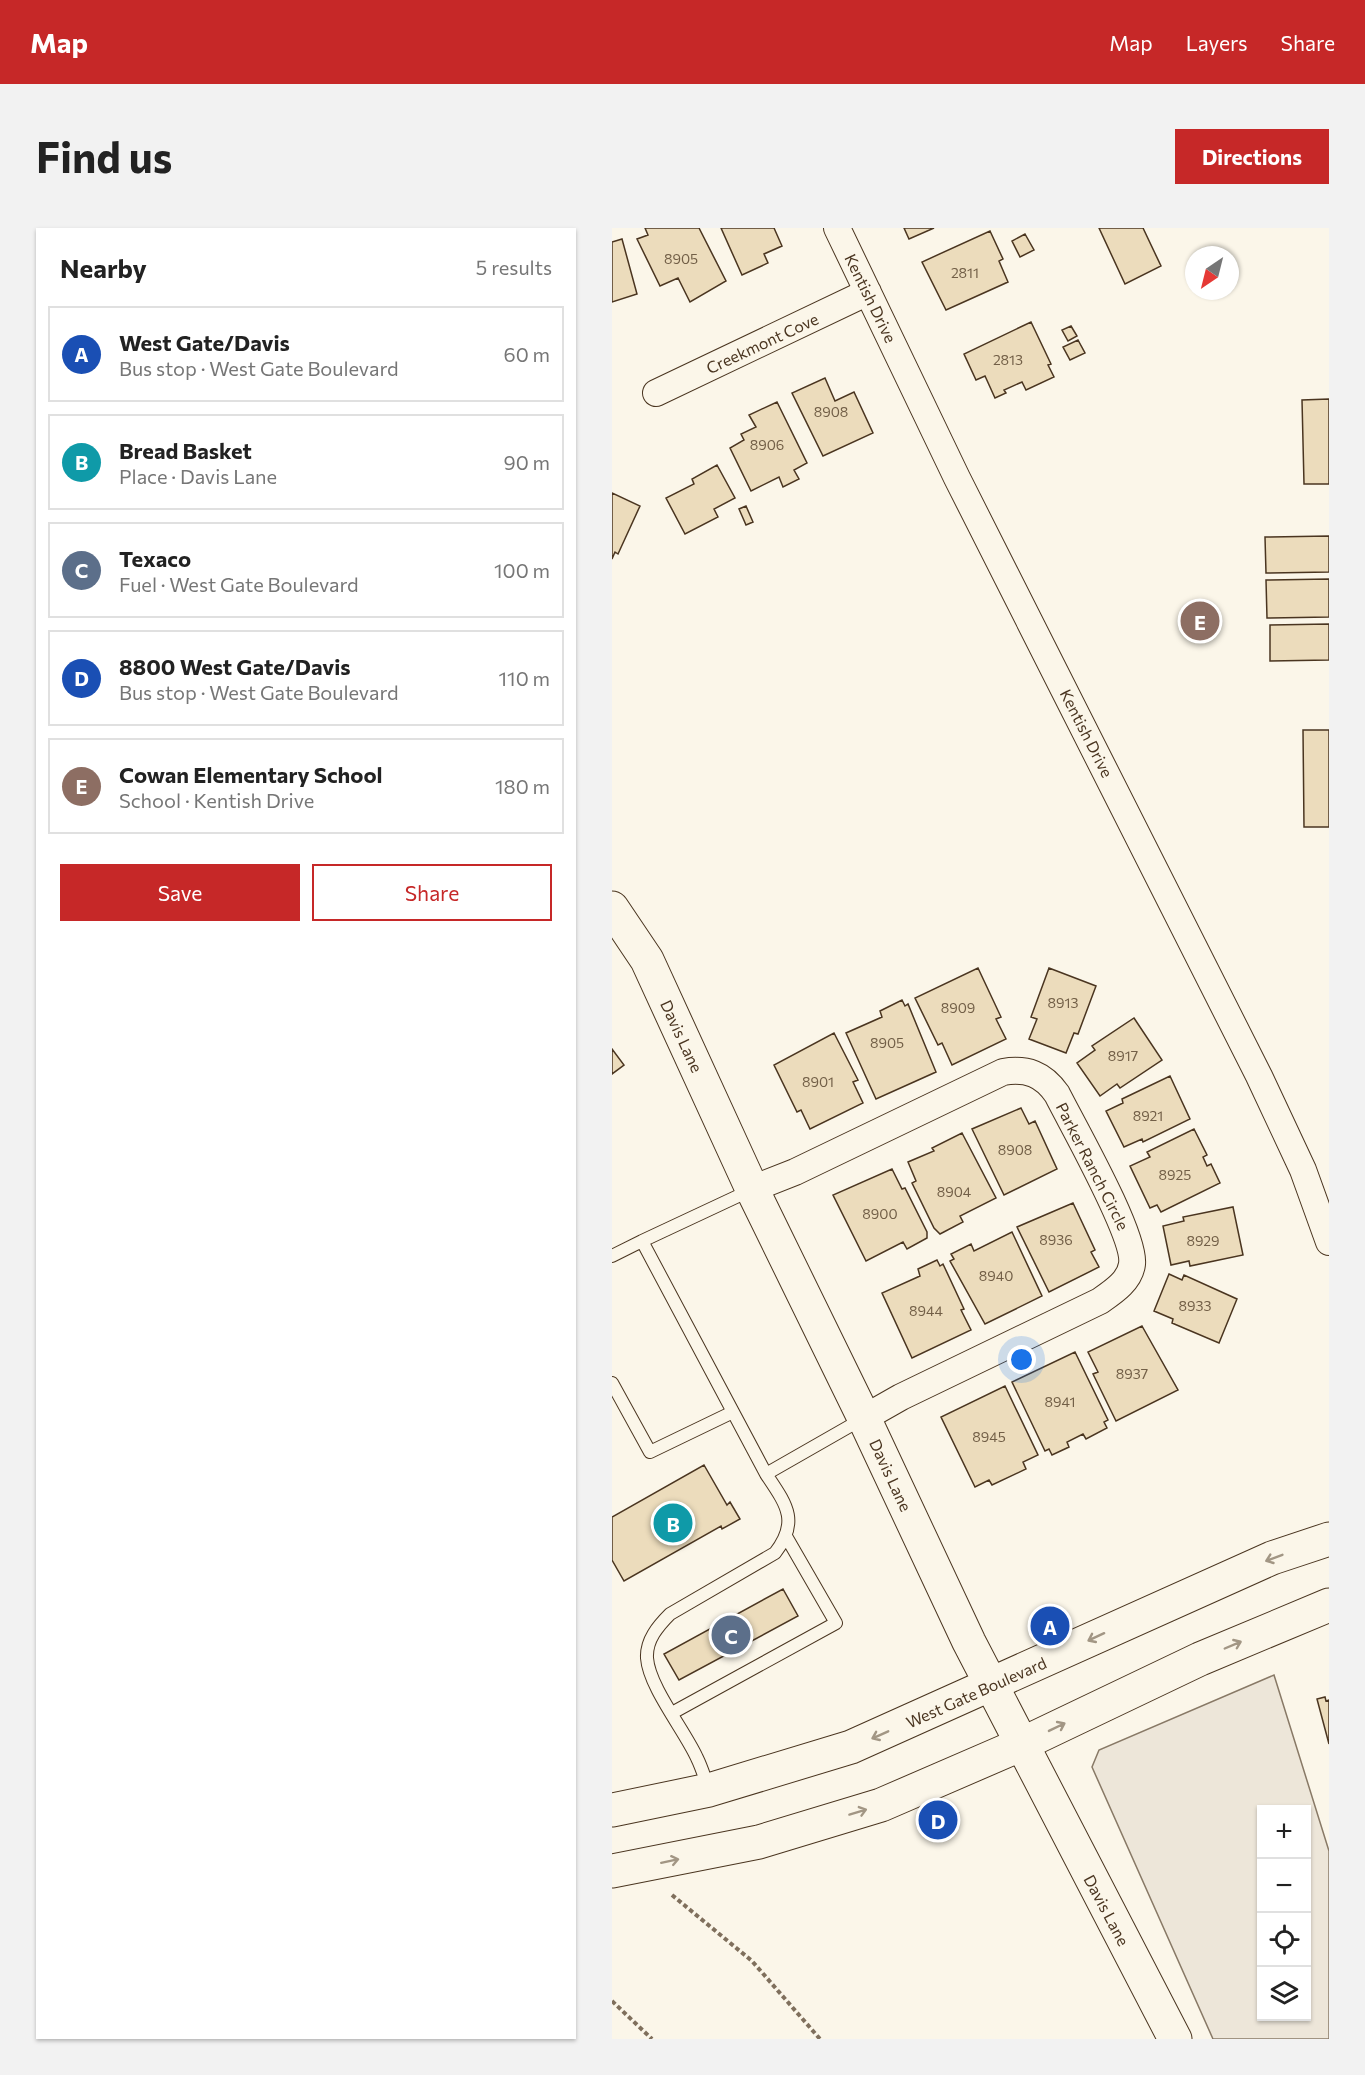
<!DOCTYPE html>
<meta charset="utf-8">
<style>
body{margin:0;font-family:Commissioner,sans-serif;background:#f2f2f2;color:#222}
.controls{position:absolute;right:18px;bottom:18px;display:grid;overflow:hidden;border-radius:0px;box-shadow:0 2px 4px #0004}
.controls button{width:54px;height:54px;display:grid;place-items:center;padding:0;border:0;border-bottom:2px solid #e0e0e0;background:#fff;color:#222;font:30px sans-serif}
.compass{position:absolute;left:573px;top:18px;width:54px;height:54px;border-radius:50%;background:#fff;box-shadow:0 2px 4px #0004;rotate:215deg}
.you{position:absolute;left:410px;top:1132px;width:21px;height:21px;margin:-15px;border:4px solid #fff;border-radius:50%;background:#1a73e8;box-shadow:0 0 0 9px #1a73e833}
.badge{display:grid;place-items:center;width:39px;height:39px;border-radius:50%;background:#c62828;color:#fff;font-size:20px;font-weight:700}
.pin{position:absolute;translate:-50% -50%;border:3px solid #fff;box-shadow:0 2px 6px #0006}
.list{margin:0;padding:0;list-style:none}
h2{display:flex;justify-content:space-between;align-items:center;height:78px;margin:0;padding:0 24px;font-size:26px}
h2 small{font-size:20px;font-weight:400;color:#767676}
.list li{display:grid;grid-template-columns:39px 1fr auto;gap:18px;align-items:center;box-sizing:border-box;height:96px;margin:0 12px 12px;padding:0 12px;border:2px solid #e0e0e0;border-radius:0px}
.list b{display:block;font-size:22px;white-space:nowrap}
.list p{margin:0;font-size:20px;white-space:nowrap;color:#767676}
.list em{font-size:20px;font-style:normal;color:#767676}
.actions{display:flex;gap:12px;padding:18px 24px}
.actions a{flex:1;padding:14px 0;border:2px solid #c62828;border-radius:0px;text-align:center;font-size:21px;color:#c62828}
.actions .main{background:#c62828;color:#fff}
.icon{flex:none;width:33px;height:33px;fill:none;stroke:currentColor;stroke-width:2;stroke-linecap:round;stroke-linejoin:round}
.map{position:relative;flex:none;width:717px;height:1811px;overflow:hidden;border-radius:0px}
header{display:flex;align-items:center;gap:36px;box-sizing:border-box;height:84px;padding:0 30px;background:#c62828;color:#fff}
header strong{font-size:28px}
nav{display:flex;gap:33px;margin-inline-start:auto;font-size:21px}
.intro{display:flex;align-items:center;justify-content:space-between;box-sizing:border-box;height:144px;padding:0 36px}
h1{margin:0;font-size:42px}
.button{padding:15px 27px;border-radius:0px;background:#c62828;color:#fff;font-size:21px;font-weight:700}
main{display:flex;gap:36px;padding:0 36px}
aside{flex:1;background:#fff;border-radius:0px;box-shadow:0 2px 4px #0004}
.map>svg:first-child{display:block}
.green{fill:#ede6d9;stroke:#887966;stroke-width:1.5;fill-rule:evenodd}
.building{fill:#ecdcbc;stroke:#4a3520;stroke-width:1.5}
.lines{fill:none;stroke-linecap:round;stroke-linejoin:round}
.lane-casing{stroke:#4a3520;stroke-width:14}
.street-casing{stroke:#4a3520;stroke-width:28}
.secondary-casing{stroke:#4a3520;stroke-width:35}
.path{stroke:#7f6f5c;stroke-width:4;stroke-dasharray:4.5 3;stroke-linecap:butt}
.lane{stroke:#fbf6e9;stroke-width:12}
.street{stroke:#fbf6e9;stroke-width:26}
.secondary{stroke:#fbf6e9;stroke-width:33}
.oneway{stroke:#a29684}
.labels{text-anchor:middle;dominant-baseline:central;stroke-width:4.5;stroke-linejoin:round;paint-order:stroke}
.number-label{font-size:14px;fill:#725f47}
.street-label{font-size:16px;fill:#4a3520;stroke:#fbf6e9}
</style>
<header>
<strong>Map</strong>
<nav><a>Map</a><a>Layers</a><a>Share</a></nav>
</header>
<div class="intro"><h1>Find us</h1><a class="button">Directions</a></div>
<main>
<aside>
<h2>Nearby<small>5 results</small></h2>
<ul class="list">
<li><span class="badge" style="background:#1a4fb4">A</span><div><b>West Gate/Davis</b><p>Bus stop · West Gate Boulevard</p></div><em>60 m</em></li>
<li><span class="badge" style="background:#0f9aa8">B</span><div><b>Bread Basket</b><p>Place · Davis Lane</p></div><em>90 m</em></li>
<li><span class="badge" style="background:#5c6f8a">C</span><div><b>Texaco</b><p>Fuel · West Gate Boulevard</p></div><em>100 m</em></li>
<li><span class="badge" style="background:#1a4fb4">D</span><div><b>8800 West Gate/Davis</b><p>Bus stop · West Gate Boulevard</p></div><em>110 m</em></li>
<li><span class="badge" style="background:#8d6e63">E</span><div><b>Cowan Elementary School</b><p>School · Kentish Drive</p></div><em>180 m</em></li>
</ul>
<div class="actions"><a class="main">Save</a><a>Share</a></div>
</aside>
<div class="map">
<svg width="717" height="1811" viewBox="0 0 717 1811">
<rect width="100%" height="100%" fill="#fbf6e9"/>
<path class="green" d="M662 1447 717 1623V1811H601L480 1539 487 1522ZM650 1582H694V1788H650Z"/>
<path class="building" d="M33 0H87L114 53 78 74 66 50 48 58 25 11 36 7Z
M109 0H162L170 18 152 26 156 35 130 47Z
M292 0H322L297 11Z
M487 0H531L549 38 513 56Z
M378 3 391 31 387 33 396 54 334 82 310 34Z
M413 6 422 22 408 29 400 13Z
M10 11 25 66 0 74V14Z
M419 94 439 136 436 137 442 149 414 162 410 154 392 162 394 165 383 170 373 148 364 152 352 126Z
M459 98 465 108 456 113 450 102Z
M466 112 473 125 458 132 451 119Z
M213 150 223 173 242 164 261 205 211 228 180 165Z
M717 171V256H692L690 172Z
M165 174 195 235 182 242 187 251 171 259 167 249 139 263 118 220 132 212 129 206 144 199 137 187Z
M105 237 123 270 102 281 106 289 73 306 54 270 82 256 80 251Z
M0 265 28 278 6 326 3 324 0 331Z
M134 278 141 294 134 297 127 281Z
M717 308V344L654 345 653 309Z
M717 351V389L655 390 654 352Z
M717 396V432L658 433V397Z
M691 502H717V599H692Z
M366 740 389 789 384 791 394 811 340 837 330 815 326 817 303 770Z
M437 740 484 758 466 806 462 805 454 825 417 811 425 791 419 789Z
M290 772 293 778 296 776 324 844 264 871 234 805 270 789 268 783Z
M522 790 550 832 508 860 505 856 488 868 465 835 483 822 480 818Z
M222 805 246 852 241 854 251 875 198 901 189 882 185 884 162 837Z
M0 821 12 837 0 846Z
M558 848 578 891 531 914 530 911 512 919 494 883 511 875 510 871Z
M409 880 417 896 423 893 445 941 392 967 360 901Z
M582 901 595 927 591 929 595 938 599 936 608 955 549 984 545 977 538 980 518 938 538 929 535 924Z
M350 905 384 970 348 988 351 994 328 1006 322 1000 300 955 304 953 296 934 322 923 320 920Z
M280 941 290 961 293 960 315 1004V1010L295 1021 291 1014 254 1033 221 967Z
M461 975 483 1022 479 1024 487 1039 437 1064 405 999Z
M621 979 631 1027 578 1038 577 1033 559 1037 551 998 572 993 571 989Z
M400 1004 430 1068 373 1096 338 1033 342 1031 339 1026 359 1016 362 1023Z
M325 1032 328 1038 331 1036 352 1081 349 1082 359 1102 300 1130 270 1065 308 1048 306 1041Z
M557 1046 570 1052 572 1047 625 1071 607 1115 560 1095 561 1091 542 1083Z
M530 1098 566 1162 504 1193 481 1146 486 1144 476 1124Z
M463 1124 496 1192 492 1194 495 1200 474 1211 471 1206 455 1214 457 1219 440 1227 437 1221 433 1223 400 1154Z
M393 1158 426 1227 411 1234 414 1241 380 1257 377 1252 363 1259 329 1189Z
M92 1237 115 1277 118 1274 128 1291 110 1301 109 1298 12 1353 0 1332V1289Z
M171 1361 186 1388 67 1452 52 1426Z
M713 1469 714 1473 717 1472V1516L705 1471Z"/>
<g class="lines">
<defs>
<path id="lane" d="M139 962 30 1013 154 1246
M0 1028 30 1013
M0 1155 38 1224 121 1184
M60 1485 224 1395 175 1310
M97 1561C93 1551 90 1540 85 1530 73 1503 37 1459 35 1430 34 1412 46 1398 58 1386L163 1325C188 1293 174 1276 154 1246L252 1190"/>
<path id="street" d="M225 0 345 250 647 848 691 942 717 1014
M44 165 256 64
M140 961 183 944 391 844C415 840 431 846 445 866 461 898 524 1008 520 1036 518 1053 501 1064 488 1073L289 1169 252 1190"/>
<path id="secondary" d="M0 680 35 732 140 961 252 1190 357 1414 563 1811
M0 1582 97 1562 239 1519 660 1330 717 1311
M0 1643 147 1614 269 1577 410 1516 588 1431 717 1377"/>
</defs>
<use href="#lane" class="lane-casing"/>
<use href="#street" class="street-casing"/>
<use href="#secondary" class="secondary-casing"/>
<path class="path" d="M60 1667 140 1733 208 1811
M0 1773 40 1811"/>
<use href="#lane" class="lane"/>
<use href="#street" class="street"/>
<use href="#secondary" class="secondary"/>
</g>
<defs><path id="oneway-shaft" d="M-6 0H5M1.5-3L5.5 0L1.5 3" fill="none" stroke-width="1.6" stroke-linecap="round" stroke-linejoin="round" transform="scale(1.5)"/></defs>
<g class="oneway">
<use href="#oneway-shaft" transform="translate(662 1330) rotate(159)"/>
<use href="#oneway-shaft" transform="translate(484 1409) rotate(155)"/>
<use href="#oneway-shaft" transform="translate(621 1417) rotate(-23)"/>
<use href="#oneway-shaft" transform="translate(445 1499) rotate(-26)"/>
<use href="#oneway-shaft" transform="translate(268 1507) rotate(156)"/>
<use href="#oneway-shaft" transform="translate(246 1584) rotate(-17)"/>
<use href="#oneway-shaft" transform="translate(58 1633) rotate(-12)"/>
</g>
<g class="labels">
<g class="number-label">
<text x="69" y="30">8905</text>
<text x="353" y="44">2811</text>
<text x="396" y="131">2813</text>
<text x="219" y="183">8908</text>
<text x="155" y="216">8906</text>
<text x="451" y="774">8913</text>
<text x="346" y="779">8909</text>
<text x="275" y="814">8905</text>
<text x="511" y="827">8917</text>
<text x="206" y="853">8901</text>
<text x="536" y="887">8921</text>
<text x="403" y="921">8908</text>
<text x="563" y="946">8925</text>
<text x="342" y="963">8904</text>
<text x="268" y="985">8900</text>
<text x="444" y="1011">8936</text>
<text x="591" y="1012">8929</text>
<text x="384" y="1047">8940</text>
<text x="583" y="1077">8933</text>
<text x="314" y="1082">8944</text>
<text x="520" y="1145">8937</text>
<text x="448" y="1173">8941</text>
<text x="377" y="1208">8945</text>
</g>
<g class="street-label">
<text transform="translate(259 70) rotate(64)">Kentish Drive</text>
<text transform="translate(150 115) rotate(-25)">Creekmont Cove</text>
<text transform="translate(475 505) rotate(63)">Kentish Drive</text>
<text transform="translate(70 808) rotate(65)">Davis Lane</text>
<text transform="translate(481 938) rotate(63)">Parker Ranch Circle</text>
<text transform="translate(279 1247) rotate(65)">Davis Lane</text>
<text transform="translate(364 1464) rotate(-24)">West Gate Boulevard</text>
<text transform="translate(495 1682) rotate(62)">Davis Lane</text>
</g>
</g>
</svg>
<div class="controls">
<button>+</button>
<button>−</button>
<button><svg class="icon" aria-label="locate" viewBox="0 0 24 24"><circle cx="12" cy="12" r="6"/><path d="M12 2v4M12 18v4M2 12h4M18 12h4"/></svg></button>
<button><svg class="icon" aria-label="layers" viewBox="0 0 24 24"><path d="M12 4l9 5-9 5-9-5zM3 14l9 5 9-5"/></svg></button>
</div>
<svg class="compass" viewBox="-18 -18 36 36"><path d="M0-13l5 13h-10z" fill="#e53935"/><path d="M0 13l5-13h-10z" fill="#767676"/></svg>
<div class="you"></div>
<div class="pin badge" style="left:438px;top:1398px;background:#1a4fb4">A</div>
<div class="pin badge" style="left:61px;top:1295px;background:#0f9aa8">B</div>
<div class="pin badge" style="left:119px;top:1407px;background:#5c6f8a">C</div>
<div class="pin badge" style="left:326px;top:1592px;background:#1a4fb4">D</div>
<div class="pin badge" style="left:588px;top:393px;background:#8d6e63">E</div>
</div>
</main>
